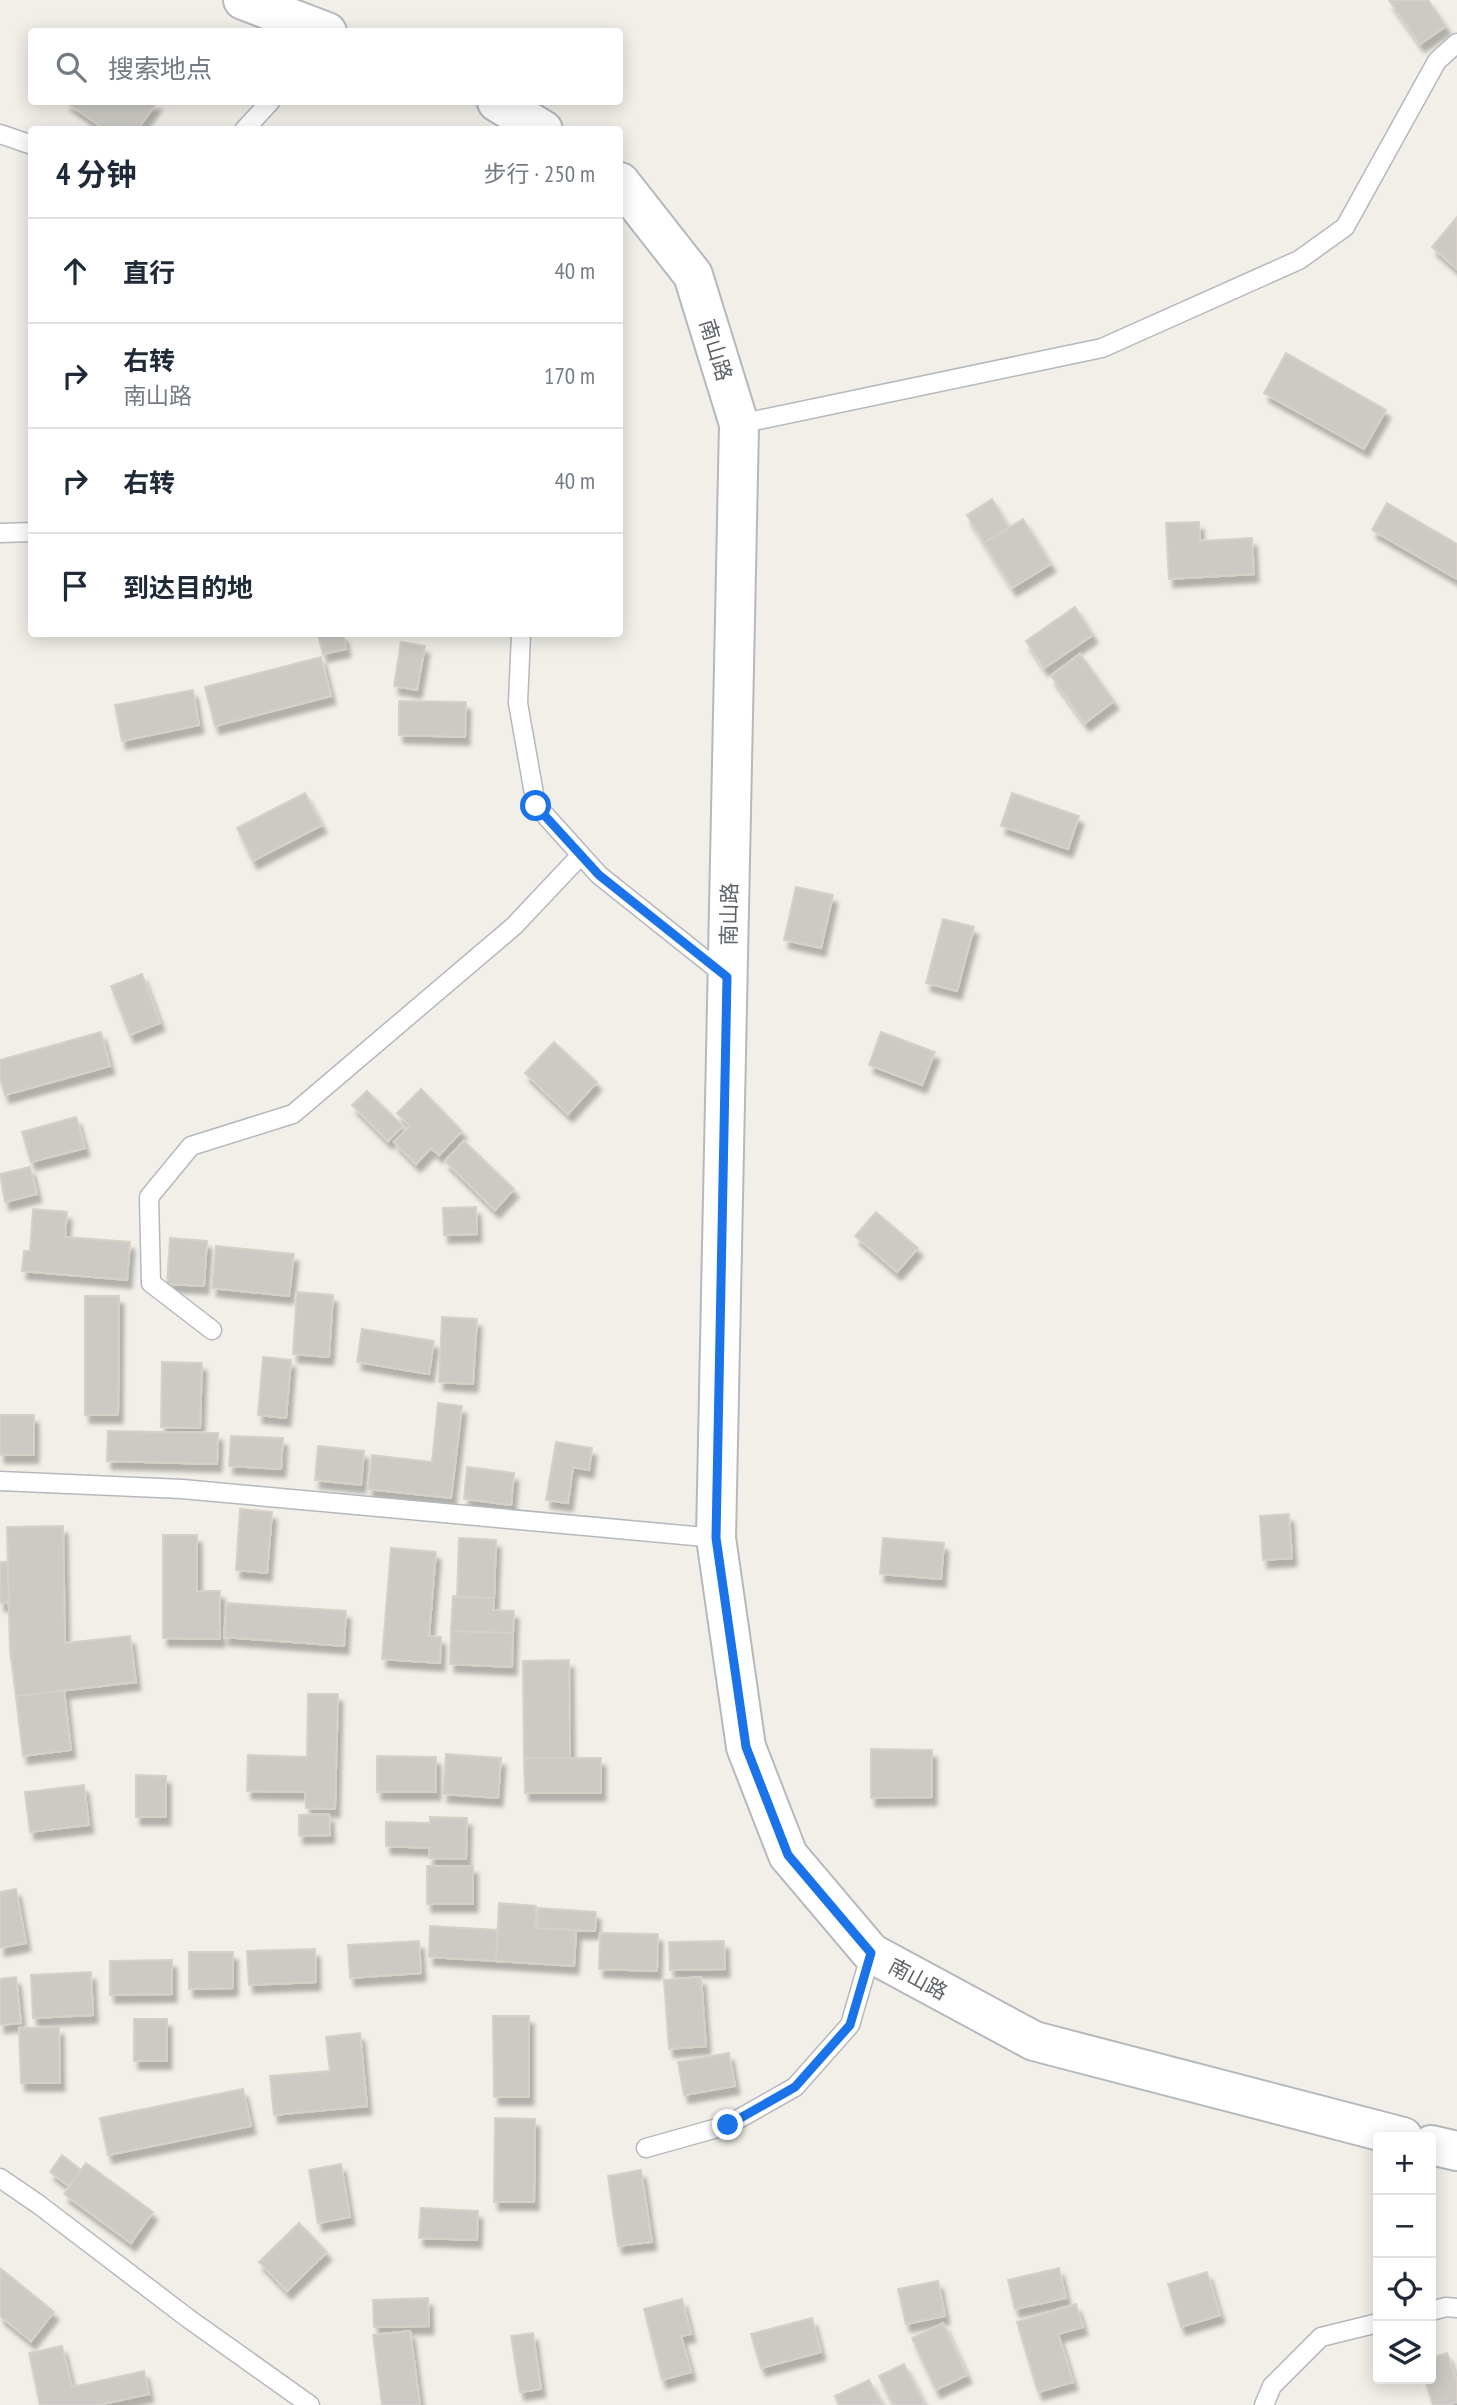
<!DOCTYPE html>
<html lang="zh">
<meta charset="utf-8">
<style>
body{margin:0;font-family:"PT Sans Narrow","Noto Sans SC",sans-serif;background:#f6f6f7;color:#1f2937}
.controls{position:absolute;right:21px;bottom:21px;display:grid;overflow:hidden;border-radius:7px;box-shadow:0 4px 18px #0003}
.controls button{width:63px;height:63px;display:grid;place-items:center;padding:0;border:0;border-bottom:2px solid #e0e1e3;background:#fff;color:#1f2937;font:35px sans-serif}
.stop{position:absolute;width:21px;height:21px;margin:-16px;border:5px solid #1a73e8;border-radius:50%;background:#fff}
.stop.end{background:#1a73e8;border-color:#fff;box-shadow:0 2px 7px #0008}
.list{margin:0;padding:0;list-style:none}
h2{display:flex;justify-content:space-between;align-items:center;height:91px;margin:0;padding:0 28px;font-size:30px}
h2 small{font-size:23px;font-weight:400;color:#747a83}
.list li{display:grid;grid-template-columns:46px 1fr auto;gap:21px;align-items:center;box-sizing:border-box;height:105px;padding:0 28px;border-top:2px solid #e0e1e3}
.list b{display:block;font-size:26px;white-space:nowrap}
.list p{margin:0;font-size:23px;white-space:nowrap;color:#747a83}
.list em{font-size:23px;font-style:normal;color:#747a83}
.icon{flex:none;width:38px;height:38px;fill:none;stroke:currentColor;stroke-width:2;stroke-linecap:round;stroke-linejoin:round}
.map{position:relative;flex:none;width:1457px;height:2405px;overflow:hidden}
.search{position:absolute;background:#fff;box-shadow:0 4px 18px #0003;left:28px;top:28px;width:595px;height:77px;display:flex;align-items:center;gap:18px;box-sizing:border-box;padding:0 24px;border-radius:7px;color:#747a83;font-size:26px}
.panel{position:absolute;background:#fff;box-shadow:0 4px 18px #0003;left:28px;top:126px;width:595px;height:511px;border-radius:7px}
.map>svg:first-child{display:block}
.building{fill:#cccac5;stroke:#d6d1c6;stroke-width:2;filter:url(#shadow)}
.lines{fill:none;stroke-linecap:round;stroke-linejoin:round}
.service-casing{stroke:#b5b8bc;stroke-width:21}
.tertiary-casing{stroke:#b5b8bc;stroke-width:42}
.service{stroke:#fff;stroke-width:18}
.tertiary{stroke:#fff;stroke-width:38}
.route{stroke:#1a73e8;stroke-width:9}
.labels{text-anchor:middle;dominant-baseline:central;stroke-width:5;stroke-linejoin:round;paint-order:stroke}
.street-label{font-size:21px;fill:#5f6368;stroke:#fff}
</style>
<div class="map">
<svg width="1457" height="2405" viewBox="0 0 1457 2405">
<defs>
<filter id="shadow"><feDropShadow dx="4.5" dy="8" stdDeviation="2" flood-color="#0004"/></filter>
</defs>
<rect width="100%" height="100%" fill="#f1efe8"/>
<path class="building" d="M1389 0H1428L1446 26 1420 44Z
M66 102H157L137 130H106Z
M1457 217V269L1432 247Z
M1286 353 1386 410 1364 449 1264 393Z
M992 499 1009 528 984 543 967 515Z
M1387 503 1457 544V579L1372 530Z
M1023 519 1051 564 1012 588 984 543Z
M1199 522 1200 541 1252 538 1254 574 1169 579 1166 523Z
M1075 607 1093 635 1044 668 1026 641Z
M318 634H343L346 649 323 654Z
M401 642 425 646 417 690 394 686Z
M1080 654 1114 701 1085 723 1051 676Z
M321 657 331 696 215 726 205 687Z
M193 690 199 725 122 741 115 705Z
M399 701 466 702 465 737 399 735Z
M305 793 322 825 253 861 237 828Z
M1012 793 1079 816 1068 849 1001 826Z
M796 887 833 895 821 948 784 940Z
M943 919 974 927 957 991 926 983Z
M142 974 160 1023 130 1035 111 986Z
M101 1032 110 1066 5 1095 0 1078V1060Z
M881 1032 935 1052 922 1085 869 1065Z
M554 1042 597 1082 568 1114 525 1073Z
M421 1089 462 1131 439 1155 431 1148 416 1164 394 1142 410 1126 397 1113Z
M367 1091 403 1126 388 1141 352 1105Z
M76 1117 85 1148 31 1162 22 1132Z
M464 1141 514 1189 495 1210 445 1161Z
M30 1167 37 1194 5 1202 0 1174Z
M476 1207 477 1234 444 1235 443 1208Z
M33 1209 67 1212 65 1237 130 1242 127 1280 22 1271 24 1251H30Z
M876 1212 918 1248 897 1272 855 1236Z
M170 1238 207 1241 204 1286 167 1284Z
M216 1246 294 1254 289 1296 212 1288Z
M297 1292 333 1295 329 1357 293 1354Z
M85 1296H119L118 1415H85Z
M442 1317 477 1319 473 1384 439 1382Z
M362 1329 434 1341 429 1374 357 1362Z
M263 1357 291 1360 286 1418 258 1415Z
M162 1362 202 1363 200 1428 161 1427Z
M438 1403 462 1406 451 1498 368 1489 372 1455 432 1462Z
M0 1415H34V1455H0Z
M108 1431 218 1433 217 1464 107 1461Z
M231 1436 283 1438 281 1469 229 1466Z
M556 1442 592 1448 589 1470 573 1467 568 1503 546 1500Z
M318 1446 364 1451 361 1485 315 1480Z
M467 1467 514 1473 511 1505 464 1499Z
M240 1509 272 1512 267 1573 236 1570Z
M1289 1514 1292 1558 1263 1560 1260 1516Z
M63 1526 65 1643 130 1636 136 1682 16 1696 10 1650 7 1527Z
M163 1535H197V1591H220V1639L163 1638Z
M459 1538 496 1540 494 1598 457 1597Z
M883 1538 944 1543 941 1579 880 1574Z
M391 1548 436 1552 429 1636 441 1637 440 1663 382 1659Z
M0 1562H8L9 1603H0Z
M453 1596 494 1598 493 1610 514 1611 513 1633 451 1631Z
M227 1603 346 1611 344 1646 224 1637Z
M451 1631 513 1633 512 1667 450 1664Z
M569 1660 570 1758H524L523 1661Z
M64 1690 71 1750 23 1756 16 1696Z
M308 1694H338L335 1809 306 1808 305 1792 247 1791 248 1755 307 1757Z
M871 1749 932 1750V1797L871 1798Z
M446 1754 501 1758 498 1798 443 1794Z
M377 1756 436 1757V1792H377Z
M524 1758H601V1793H525Z
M136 1775 166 1776V1817H136Z
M84 1785 89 1825 30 1832 25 1792Z
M329 1814 330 1835 299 1836V1815Z
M430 1817 467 1818 466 1859 429 1858 430 1848 386 1846V1822L430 1823Z
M427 1866H473V1904H427Z
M16 1889 26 1943 0 1948V1892Z
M499 1903 536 1906 535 1928 576 1930 574 1966 496 1961Z
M538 1908 596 1912 595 1931 537 1928Z
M430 1926 498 1930 496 1961 429 1957Z
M600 1933 658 1934 657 1971 599 1969Z
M419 1941 421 1973 350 1978 348 1945Z
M724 1941 725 1969 670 1970 669 1942Z
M315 1949 316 1982 249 1985 247 1951Z
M189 1952H233V1988L189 1989Z
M172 1960V1994L110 1995V1961Z
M91 1972 93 2015 33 2018 31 1975Z
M16 1977 21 2023 0 2025V1979Z
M701 1977 706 2046 669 2049 664 1980Z
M493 2016H529V2097H494Z
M134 2019H167V2061H134Z
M59 2027 60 2083H21L19 2028Z
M360 2033 367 2106 274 2115 270 2076 330 2071 326 2037Z
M729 2053 735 2086 684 2095 678 2062Z
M243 2089 251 2126 108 2155 100 2118Z
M495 2118 535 2119 534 2202H494Z
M62 2155 81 2170 69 2186 50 2172Z
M86 2163 153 2212 131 2243 64 2194Z
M341 2164 350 2217 318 2223 309 2170Z
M641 2170 652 2242 618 2246 608 2176Z
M421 2208 478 2211 477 2240 419 2238Z
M299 2223 327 2252 287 2291 259 2262Z
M0 2268 54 2312 31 2341 0 2316Z
M1059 2268 1066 2298 1015 2309 1008 2280Z
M1207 2272 1220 2315 1181 2327 1168 2284Z
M938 2281 945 2316 906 2324 898 2289Z
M428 2298 429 2326 374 2327 373 2300Z
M682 2299 691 2334 681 2336 691 2372 662 2380 644 2309Z
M1076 2304 1083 2327 1058 2334 1073 2382 1038 2392 1017 2322Z
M812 2318 821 2352 761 2368 751 2334Z
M943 2323 967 2375 936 2390 912 2338Z
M410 2331 420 2405H382L373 2335Z
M533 2333 541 2389 520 2392 511 2336Z
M62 2346 72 2387 144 2371 149 2394 98 2405H40L29 2353Z
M1447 2353 1457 2382V2402L1448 2405H1433L1425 2379H1431V2358Z
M904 2364 925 2405H893L879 2376Z
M869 2380 882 2405H839L835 2396Z"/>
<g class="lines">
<defs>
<path id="service" d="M244 130 270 102
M0 134 32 145
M739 424 1102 348 1299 260 1345 227 1437 61 1457 43
M0 533 32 532
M521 634 518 703 536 805 599 875 727 977
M212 1330 151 1283 149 1197 191 1146 293 1114 514 926 581 855
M0 1481 182 1489 716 1538
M646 2148 728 2125 795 2087 850 2025 871 1953
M0 2178 38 2204 189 2319 310 2405
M1431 2311 1446 2307 1457 2308
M1264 2405 1272 2386 1321 2337 1378 2323"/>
<path id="tertiary" d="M243 0 327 32
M497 102 543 130
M620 182 693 275 739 424 716 1538 746 1747 788 1855 871 1953 1034 2041 1403 2137
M1431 2145 1457 2151"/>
</defs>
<use href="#service" class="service-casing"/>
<use href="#tertiary" class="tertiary-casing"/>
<use href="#service" class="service"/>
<use href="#tertiary" class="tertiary"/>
</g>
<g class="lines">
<path class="route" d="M536 806 599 875 727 977 716 1538 746 1747 788 1855 871 1953 850 2025 795 2087 728 2125"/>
</g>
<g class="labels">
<g class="street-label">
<text transform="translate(716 350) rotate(73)">南山路</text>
<text transform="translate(729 914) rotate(-89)">南山路</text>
<text transform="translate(918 1979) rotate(28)">南山路</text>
</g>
</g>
</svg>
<div class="controls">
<button>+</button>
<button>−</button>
<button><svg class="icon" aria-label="locate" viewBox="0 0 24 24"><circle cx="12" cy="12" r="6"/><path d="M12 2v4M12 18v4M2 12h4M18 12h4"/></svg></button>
<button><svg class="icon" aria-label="layers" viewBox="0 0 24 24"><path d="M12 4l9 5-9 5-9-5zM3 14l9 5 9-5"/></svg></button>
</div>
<div class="stop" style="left:536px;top:806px"></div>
<div class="stop end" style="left:728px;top:2125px"></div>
<div class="search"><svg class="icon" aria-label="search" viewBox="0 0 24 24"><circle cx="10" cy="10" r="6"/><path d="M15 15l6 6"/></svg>搜索地点</div>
<section class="panel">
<h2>4 分钟<small>步行 · 250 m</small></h2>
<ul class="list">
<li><svg class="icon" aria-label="ahead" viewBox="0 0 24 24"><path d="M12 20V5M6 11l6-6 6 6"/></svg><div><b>直行</b></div><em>40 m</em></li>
<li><svg class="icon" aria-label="right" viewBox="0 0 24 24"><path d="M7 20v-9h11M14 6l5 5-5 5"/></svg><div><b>右转</b><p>南山路</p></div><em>170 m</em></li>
<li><svg class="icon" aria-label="right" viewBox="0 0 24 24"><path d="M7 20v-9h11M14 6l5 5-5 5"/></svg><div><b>右转</b></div><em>40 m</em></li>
<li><svg class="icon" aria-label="arrive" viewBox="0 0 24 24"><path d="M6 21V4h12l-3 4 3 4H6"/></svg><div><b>到达目的地</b></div></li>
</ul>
</section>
</div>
